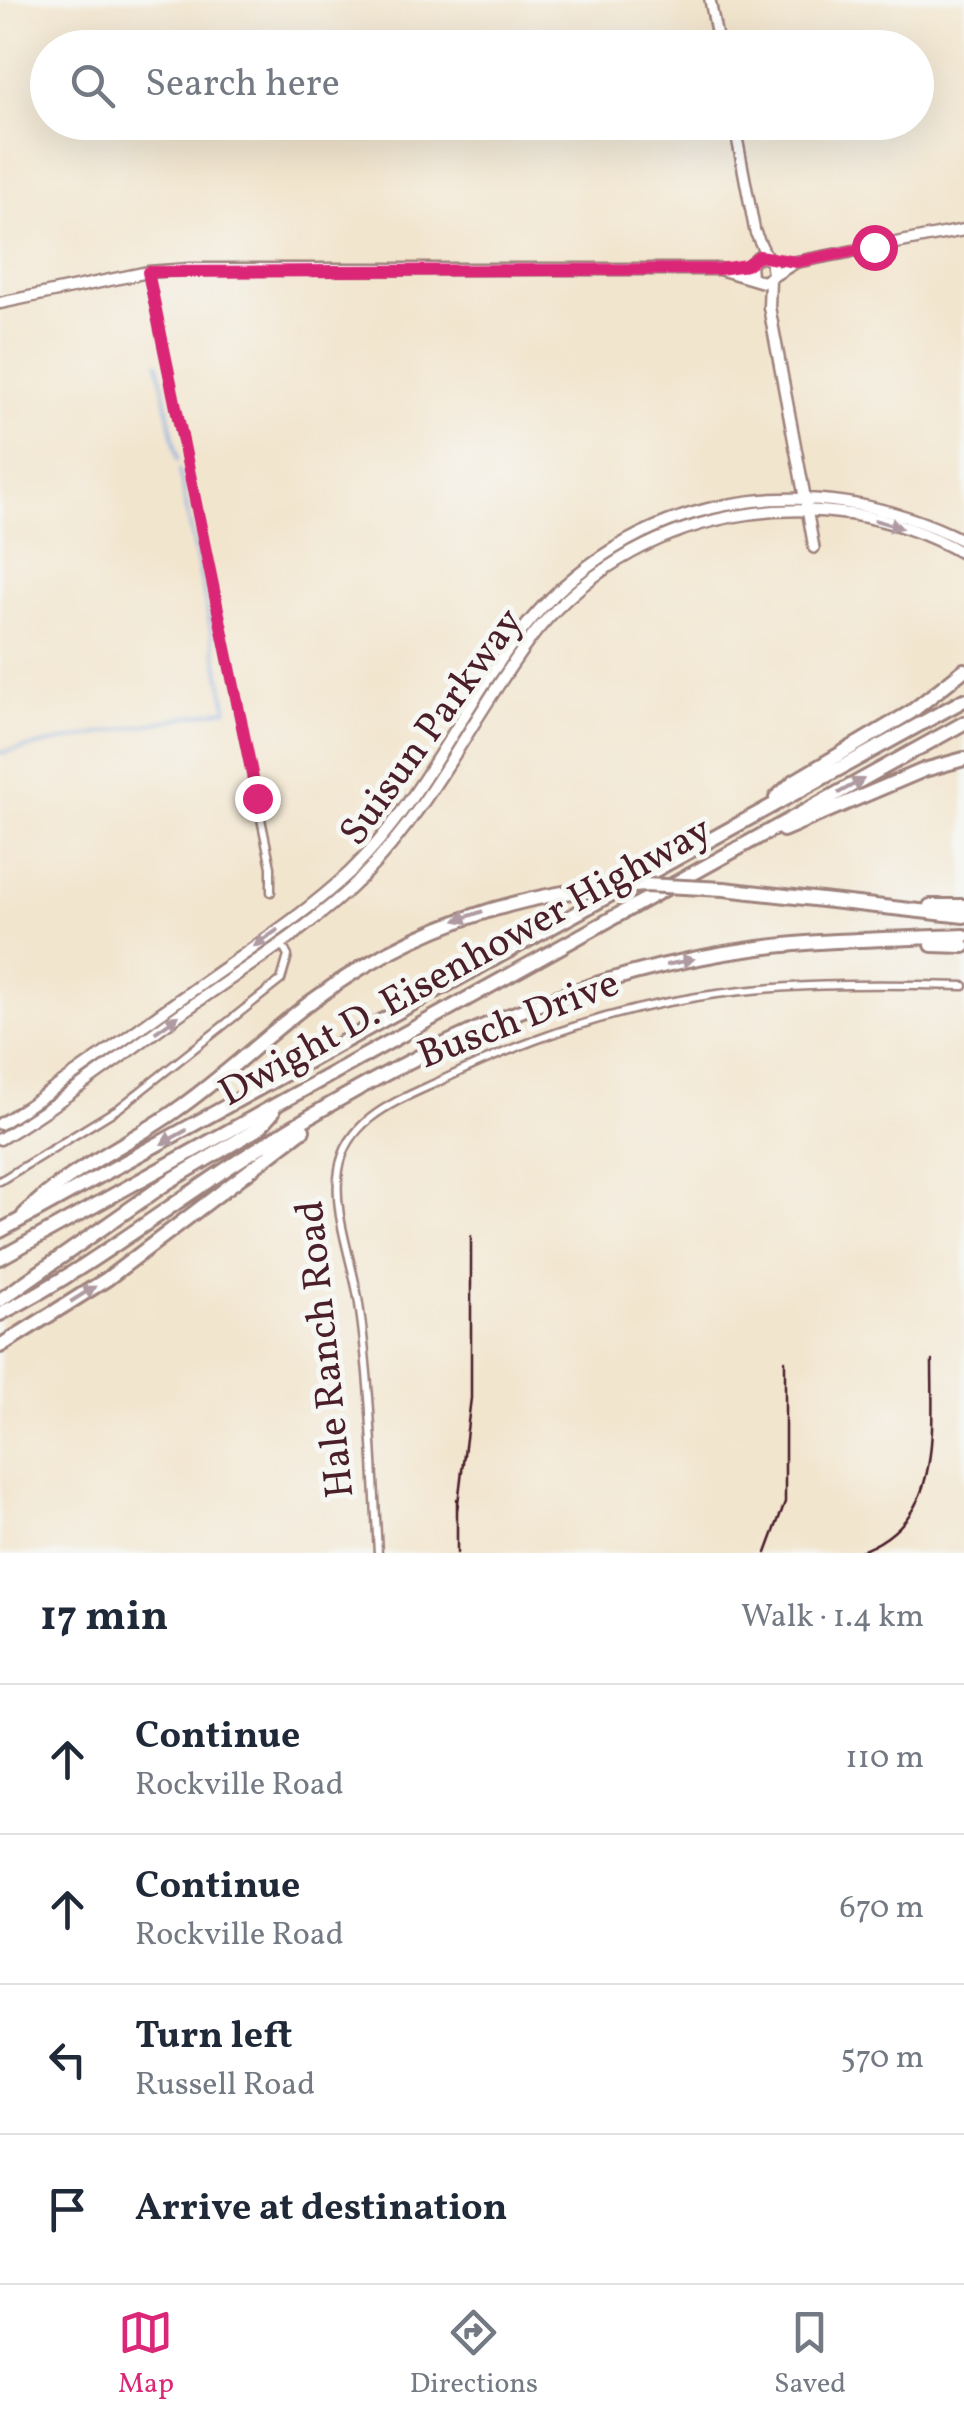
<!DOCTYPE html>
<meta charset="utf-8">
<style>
body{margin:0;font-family:Vollkorn,serif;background:#f2f2f3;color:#1f2937}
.stop{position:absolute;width:30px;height:30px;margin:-22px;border:8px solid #db2777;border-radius:50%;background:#fff}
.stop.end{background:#db2777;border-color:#fff;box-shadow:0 2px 10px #0008}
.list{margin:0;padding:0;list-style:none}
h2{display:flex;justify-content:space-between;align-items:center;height:130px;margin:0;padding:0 40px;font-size:42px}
h2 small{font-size:32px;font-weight:400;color:#747a83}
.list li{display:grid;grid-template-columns:65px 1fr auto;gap:30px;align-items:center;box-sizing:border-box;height:150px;padding:0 40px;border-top:2px solid #e0e1e3}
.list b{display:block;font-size:38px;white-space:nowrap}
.list p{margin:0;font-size:32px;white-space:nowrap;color:#747a83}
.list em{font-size:32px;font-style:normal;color:#747a83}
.icon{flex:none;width:55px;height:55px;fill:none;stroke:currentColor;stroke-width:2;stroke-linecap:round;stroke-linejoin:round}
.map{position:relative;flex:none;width:964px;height:1553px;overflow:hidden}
.search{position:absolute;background:#fff;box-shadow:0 10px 40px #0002;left:30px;right:30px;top:30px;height:110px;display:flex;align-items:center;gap:25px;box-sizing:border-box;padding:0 35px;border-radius:55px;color:#747a83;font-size:38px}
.sheet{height:730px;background:#fff}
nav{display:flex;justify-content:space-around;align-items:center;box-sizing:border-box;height:140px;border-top:2px solid #e0e1e3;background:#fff;font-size:28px;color:#747a83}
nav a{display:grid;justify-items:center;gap:5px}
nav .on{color:#db2777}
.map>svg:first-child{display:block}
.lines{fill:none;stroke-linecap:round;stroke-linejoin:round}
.stream{stroke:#76a5e0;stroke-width:2.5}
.minor-casing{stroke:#9e827c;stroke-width:11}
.tertiary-casing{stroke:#9e827c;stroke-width:14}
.secondary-casing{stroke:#9e827c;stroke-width:15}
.motorway-casing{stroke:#9e827c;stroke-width:18}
.minor{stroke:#fff;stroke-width:6}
.tertiary{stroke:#fff;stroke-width:9}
.secondary{stroke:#fff;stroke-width:10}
.motorway{stroke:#fff;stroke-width:12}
.rail{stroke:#4a1f2b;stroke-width:2.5}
.motorway-bridge-casing{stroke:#9e827c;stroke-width:18;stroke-linecap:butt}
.motorway-bridge{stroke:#fff;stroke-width:12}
.oneway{fill:#ae9aa0}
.route{stroke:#db2777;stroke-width:12}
.labels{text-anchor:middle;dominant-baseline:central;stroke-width:10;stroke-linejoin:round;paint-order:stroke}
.street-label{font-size:40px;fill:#4a1f2b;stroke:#f6f6f2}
</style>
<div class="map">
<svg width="964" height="1553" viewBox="0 0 964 1553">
<rect width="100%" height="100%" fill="#f6f6f2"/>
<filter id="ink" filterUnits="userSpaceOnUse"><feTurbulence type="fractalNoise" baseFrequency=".01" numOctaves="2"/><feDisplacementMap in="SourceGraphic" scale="20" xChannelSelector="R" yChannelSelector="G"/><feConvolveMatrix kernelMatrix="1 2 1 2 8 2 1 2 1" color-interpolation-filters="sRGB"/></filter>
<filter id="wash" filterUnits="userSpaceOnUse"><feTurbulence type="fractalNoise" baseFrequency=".0048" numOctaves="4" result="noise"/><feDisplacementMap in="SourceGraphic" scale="40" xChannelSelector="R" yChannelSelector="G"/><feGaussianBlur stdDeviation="2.25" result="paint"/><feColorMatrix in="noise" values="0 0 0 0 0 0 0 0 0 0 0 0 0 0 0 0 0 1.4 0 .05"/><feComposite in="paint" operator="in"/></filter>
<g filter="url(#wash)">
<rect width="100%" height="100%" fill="#f2e5ce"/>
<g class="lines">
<path class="stream" d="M158 362 178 460
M0 753 227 709 179 470"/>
</g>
</g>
<g filter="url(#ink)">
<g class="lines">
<defs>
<path id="minor" d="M148 273 271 867V892
M0 1181 119 1108 281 980 288 956 281 943
M378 1553C373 1470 371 1386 359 1304 353 1261 332 1213 339 1170 347 1117 400 1100 442 1080 631 990 759 980 964 986"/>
<path id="tertiary" d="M710 0 719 48
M734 122 755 232 767 257
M807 509 814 548"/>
<path id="secondary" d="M751 276 750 264 759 256 771 260 773 274
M770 279 769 307 806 504
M0 303 148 272 189 269H719L763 282 796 262 964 230
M0 1124C66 1083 129 1035 193 990 246 952 302 917 350 872 422 802 460 710 521 632 629 493 811 463 964 541
M0 1139C65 1100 125 1053 187 1009 246 967 311 928 362 877 431 808 471 719 528 642 628 509 820 471 964 554"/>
<path id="motorway" d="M776 798 793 782 911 712 964 670
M783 830 924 770 964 759
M724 889 964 916
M930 906H964
M932 945 964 946
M24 1215C61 1174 129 1144 175 1111 223 1078 265 1036 312 1001 388 944 471 909 563 893
M0 1231 964 700
M0 1258 964 723
M0 1300 168 1182 259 1128 273 1112
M0 1314C96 1265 177 1198 268 1142 420 1047 579 971 759 948 827 939 896 939 964 936
M0 1346 107 1279 303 1130"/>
</defs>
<use href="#minor" class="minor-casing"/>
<use href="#tertiary" class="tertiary-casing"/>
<use href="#secondary" class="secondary-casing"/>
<use href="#motorway" class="motorway-casing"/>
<use href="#minor" class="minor"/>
<use href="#tertiary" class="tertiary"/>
<use href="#secondary" class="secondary"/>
<use href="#motorway" class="motorway"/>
<path class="rail" d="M457 1499V1553
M457 1511 471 1398V1236
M766 1553 785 1502V1361
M855 1553C943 1525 932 1435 932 1361"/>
<defs>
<path id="motorway-bridge" d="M563 893 644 885 724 889"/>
</defs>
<use href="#motorway-bridge" class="motorway-bridge-casing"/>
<use href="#motorway-bridge" class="motorway-bridge"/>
</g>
<defs><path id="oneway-solid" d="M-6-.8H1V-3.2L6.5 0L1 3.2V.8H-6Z" transform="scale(2.5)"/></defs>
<g class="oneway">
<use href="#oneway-solid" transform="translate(888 524) rotate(16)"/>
<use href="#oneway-solid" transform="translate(851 786) rotate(-29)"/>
<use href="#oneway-solid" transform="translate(469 916) rotate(161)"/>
<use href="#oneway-solid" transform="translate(266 938) rotate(145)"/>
<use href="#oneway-solid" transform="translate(680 962) rotate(-12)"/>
<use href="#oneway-solid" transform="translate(167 1024) rotate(-35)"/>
<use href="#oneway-solid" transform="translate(174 1137) rotate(151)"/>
<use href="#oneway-solid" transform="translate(83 1294) rotate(-32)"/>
</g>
</g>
<g class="lines" filter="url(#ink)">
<path class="route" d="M257 798 148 272 720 269 746 265 759 256 796 262 874 247"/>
</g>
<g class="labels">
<g class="street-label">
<text transform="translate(433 728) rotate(-54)">Suisun Parkway</text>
<text transform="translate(466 963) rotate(-29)">Dwight D. Eisenhower Highway</text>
<text transform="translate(519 1021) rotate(-21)">Busch Drive</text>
<text transform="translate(327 1349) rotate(-96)">Hale Ranch Road</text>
</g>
</g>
</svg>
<div class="stop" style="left:874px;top:247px"></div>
<div class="stop end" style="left:257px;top:798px"></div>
<div class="search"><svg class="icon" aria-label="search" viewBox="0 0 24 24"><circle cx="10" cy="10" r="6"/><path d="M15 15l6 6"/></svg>Search here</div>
</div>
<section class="sheet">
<h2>17 min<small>Walk · 1.4 km</small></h2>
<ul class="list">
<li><svg class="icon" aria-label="ahead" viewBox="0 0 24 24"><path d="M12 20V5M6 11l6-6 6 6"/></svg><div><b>Continue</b><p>Rockville Road</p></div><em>110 m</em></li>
<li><svg class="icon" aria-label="ahead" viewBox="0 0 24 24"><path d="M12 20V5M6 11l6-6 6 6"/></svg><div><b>Continue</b><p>Rockville Road</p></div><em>670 m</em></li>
<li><svg class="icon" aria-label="left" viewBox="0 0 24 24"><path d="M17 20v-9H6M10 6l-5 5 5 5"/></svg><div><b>Turn left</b><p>Russell Road</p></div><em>570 m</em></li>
<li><svg class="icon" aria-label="arrive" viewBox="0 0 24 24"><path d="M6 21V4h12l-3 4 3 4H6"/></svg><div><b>Arrive at destination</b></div></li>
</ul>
</section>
<nav>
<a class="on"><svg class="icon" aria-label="map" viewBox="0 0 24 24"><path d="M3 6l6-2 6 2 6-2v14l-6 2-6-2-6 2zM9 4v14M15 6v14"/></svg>Map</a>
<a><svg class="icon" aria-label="directions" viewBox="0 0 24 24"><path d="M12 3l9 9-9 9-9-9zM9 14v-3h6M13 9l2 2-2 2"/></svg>Directions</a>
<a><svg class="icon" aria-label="saved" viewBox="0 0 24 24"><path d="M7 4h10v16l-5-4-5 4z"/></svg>Saved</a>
</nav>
